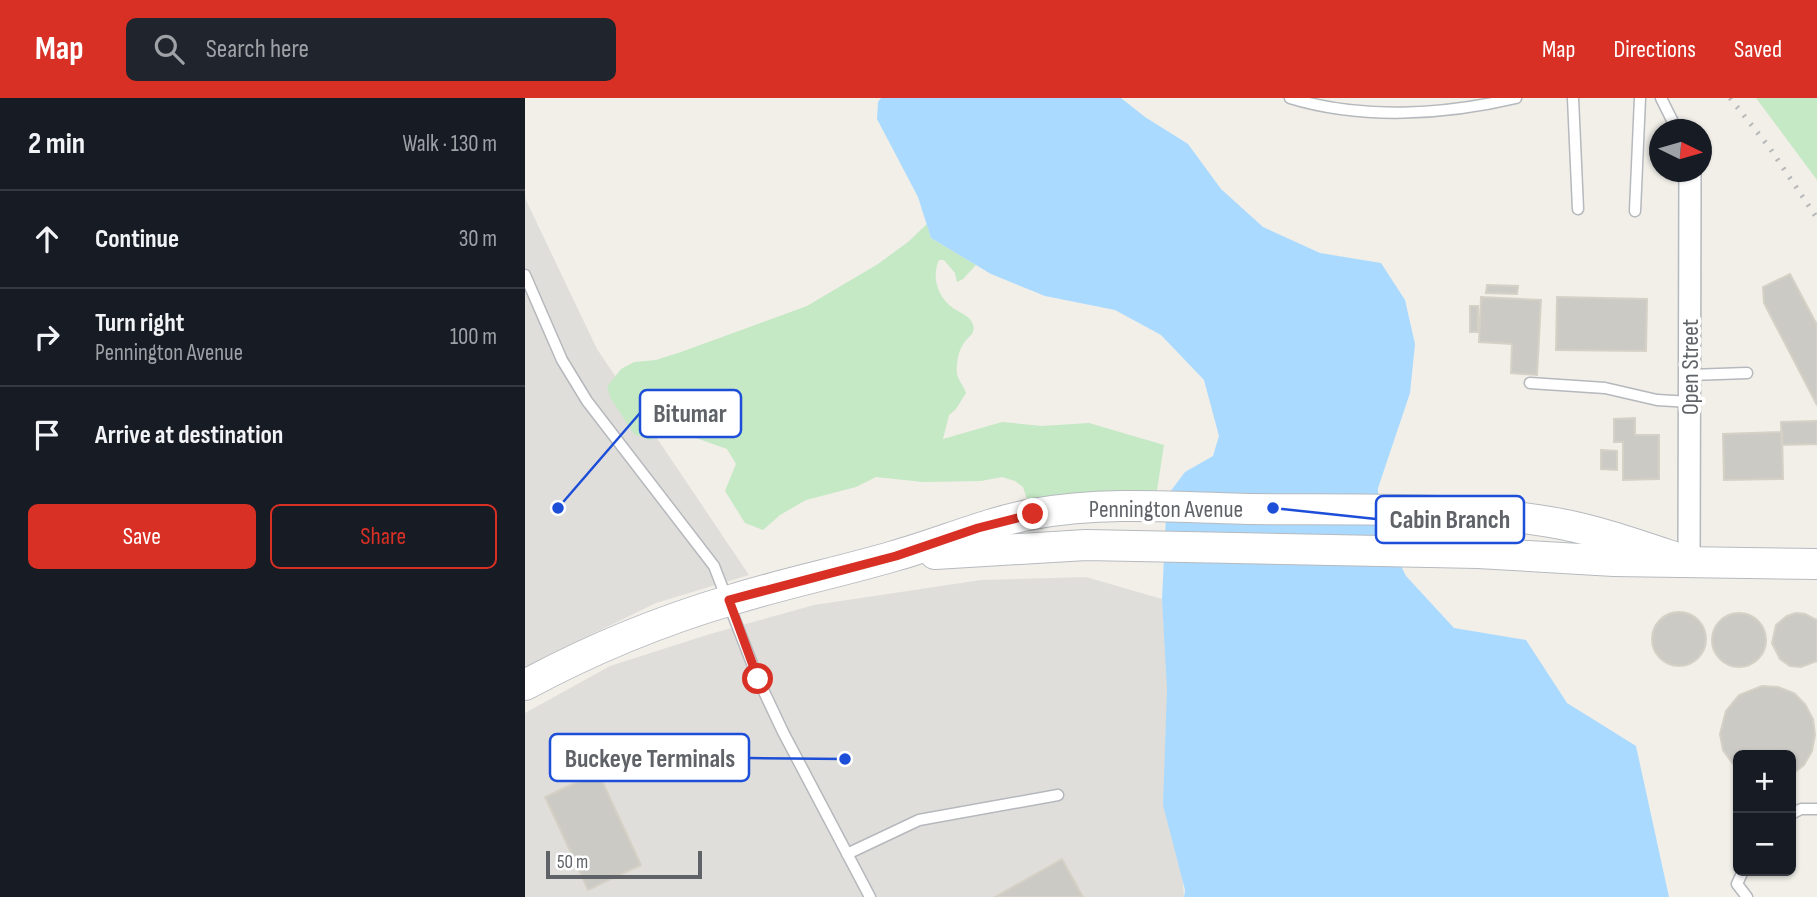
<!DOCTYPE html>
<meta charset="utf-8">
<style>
body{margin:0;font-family:"Sofia Sans Condensed",sans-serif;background:#20242c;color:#f1f3f6}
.controls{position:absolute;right:21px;bottom:21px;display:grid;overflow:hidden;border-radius:10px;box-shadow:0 2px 5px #0004}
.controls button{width:63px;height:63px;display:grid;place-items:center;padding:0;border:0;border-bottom:2px solid #363941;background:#171b24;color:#f1f3f6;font:35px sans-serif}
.compass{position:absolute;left:1124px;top:21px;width:63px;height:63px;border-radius:50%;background:#171b24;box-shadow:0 2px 5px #0004;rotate:95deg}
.scale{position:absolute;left:21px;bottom:18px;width:156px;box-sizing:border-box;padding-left:7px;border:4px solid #5f6368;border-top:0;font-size:19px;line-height:24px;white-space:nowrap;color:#5f6368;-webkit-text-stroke:5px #fff;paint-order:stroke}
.stop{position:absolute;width:21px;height:21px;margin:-16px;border:5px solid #d93025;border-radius:50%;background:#fff}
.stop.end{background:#d93025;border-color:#fff;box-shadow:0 2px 7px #0008}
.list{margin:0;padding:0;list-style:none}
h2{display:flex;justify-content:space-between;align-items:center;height:91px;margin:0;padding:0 28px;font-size:30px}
h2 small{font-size:23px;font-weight:400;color:#9ea1a6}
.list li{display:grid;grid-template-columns:46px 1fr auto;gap:21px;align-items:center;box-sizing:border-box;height:98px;padding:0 28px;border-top:2px solid #363941}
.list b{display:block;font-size:26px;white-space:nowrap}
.list p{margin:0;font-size:23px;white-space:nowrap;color:#9ea1a6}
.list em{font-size:23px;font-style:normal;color:#9ea1a6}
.actions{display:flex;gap:14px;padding:21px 28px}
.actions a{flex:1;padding:16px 0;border:2px solid #d93025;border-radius:10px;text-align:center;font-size:24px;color:#d93025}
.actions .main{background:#d93025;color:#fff}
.icon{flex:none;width:38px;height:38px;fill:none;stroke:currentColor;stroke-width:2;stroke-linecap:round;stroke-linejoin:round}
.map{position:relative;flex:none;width:1292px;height:799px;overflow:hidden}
header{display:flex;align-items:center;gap:42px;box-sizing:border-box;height:98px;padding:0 35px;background:#d93025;color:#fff}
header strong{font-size:33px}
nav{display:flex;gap:38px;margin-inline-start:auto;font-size:24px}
.search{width:490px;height:63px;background:#20242c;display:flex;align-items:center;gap:18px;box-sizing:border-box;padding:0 24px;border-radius:10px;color:#9ea1a6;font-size:26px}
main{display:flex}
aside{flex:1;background:#171b24}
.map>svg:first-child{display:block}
.industrial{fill:#e0deda}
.green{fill:#c5e8c5}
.water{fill:#aadaff}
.building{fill:#cccac5;stroke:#d6d1c6;stroke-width:2}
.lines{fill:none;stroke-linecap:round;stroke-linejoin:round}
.service-casing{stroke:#b5b8bc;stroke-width:13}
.minor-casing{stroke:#b5b8bc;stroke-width:24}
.secondary-casing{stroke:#b6babf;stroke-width:32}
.service{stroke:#fff;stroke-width:10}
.minor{stroke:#fff;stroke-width:21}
.secondary{stroke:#fff;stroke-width:30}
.rail{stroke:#b6b7b8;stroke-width:5;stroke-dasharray:2 9;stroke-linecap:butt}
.route{stroke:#d93025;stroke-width:9}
.labels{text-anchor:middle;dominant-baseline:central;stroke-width:7;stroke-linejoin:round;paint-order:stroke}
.street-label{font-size:24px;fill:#5f6368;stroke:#fff}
.leader{fill:none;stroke:#1d4ed8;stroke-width:2.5}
.callout-dot{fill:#1d4ed8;stroke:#fff;stroke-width:2.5}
.callout{fill:#fff;stroke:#1d4ed8;stroke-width:2.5}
.callout-label{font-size:26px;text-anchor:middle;font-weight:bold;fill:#5f6368}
</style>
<header>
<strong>Map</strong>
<div class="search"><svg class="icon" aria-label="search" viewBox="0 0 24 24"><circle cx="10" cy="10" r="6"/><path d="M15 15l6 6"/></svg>Search here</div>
<nav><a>Map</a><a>Directions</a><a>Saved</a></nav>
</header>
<main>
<aside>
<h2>2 min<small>Walk · 130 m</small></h2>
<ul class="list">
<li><svg class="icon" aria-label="ahead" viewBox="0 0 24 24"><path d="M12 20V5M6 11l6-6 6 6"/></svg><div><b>Continue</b></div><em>30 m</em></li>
<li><svg class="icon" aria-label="right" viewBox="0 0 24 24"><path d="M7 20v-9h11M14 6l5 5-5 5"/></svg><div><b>Turn right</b><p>Pennington Avenue</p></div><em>100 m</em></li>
<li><svg class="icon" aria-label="arrive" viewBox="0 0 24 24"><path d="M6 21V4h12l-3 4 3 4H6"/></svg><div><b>Arrive at destination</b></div></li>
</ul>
<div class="actions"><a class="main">Save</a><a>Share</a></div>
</aside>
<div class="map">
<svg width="1292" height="799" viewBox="0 0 1292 799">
<rect width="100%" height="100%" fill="#f1efe8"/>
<path class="industrial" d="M0 100 72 251 224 477 131 505 0 569Z
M561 479 637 501 659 799H0V615L85 568 185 536 289 507 456 482Z"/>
<path class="green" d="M1231 0H1292V82Z
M402 126 406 140 451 167 438 181 432 184 430 175 419 162H414C406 180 413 199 428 210 435 215 446 218 448 227 451 236 443 238 439 245 433 253 431 266 432 276 433 282 439 288 441 295L431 311 424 317 418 341 477 324 517 328 564 325 639 347 632 392 502 401 498 389 490 383 477 379 456 383 398 384 351 379 331 389 281 402 255 417 238 432 220 425 200 393 211 366 202 351 154 334 124 342 109 336 86 301 82 289 96 271 109 264 131 262 156 254 282 208 353 166 383 144Z"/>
<path class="water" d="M356 0H596L620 19 663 46 696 91 738 129 795 155 856 165 880 202 890 246 885 295 853 390V422L881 478 929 530 1001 542 1042 605 1111 648 1144 799H659L660 792 638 707 642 591 637 501 642 398 660 374 688 358 694 338 679 282 636 237 590 212 520 198 466 176 406 140 393 99 352 21 353 4Z"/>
<path class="building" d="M1265 176 1292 227V307L1239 205 1238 189Z
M962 187 993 188 992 196 961 195Z
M956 199 1016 202 1012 277 986 275 987 246 954 244Z
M1032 199 1122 201 1121 253 1031 252Z
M945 208H953V234H945Z
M1110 320V337H1134V381L1098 382V344H1089V321Z
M1292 323V346L1257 347 1256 324Z
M1257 334 1258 381 1199 382 1198 336Z
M1076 352 1092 353V372L1076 371Z
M1127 541a27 27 0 1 1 54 0a27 27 0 1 1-54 0Z
M1271 515 1280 516 1292 522V563L1276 569 1265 568 1255 561 1247 545 1251 527 1262 518Z
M1187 542a27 27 0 1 1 54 0a27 27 0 1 1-54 0Z
M1237 588 1253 589 1269 595 1280 606 1288 621 1290 637 1287 653 1279 667 1266 677V657H1213V673L1198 652 1195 636 1201 613 1214 597Z
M73 674 116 767 63 792 20 699Z
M537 761 558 799H470Z"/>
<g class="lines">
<defs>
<path id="service" d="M765 0C837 22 919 17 991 0
M1048 0 1053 111
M1136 0 1152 32
M1110 113 1115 0
M0 177 37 262 62 303 189 468 233 581 258 634 345 799
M1165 277 1222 275
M1005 285 1080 290 1132 302 1165 304
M1266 716 1276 711H1292
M322 756 394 722 533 697
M1218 773 1212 786 1222 799"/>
<path id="minor" d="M1164 464 1165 74"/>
<path id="secondary" d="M410 456 561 447 953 455 1089 463 1292 466
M0 587C65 552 135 523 206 502 260 485 315 474 369 458 416 445 460 425 508 416 578 403 653 409 724 411 824 412 927 408 1025 424 1073 432 1119 449 1164 464"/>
</defs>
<use href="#service" class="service-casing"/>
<use href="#minor" class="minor-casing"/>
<use href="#secondary" class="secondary-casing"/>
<use href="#service" class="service"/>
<use href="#minor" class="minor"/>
<use href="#secondary" class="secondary"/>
<path class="rail" d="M1205 0 1244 49 1292 120"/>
</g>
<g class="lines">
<path class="route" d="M233 581 204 502 371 458 453 430 508 416"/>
</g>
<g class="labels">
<g class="street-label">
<text transform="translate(1165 269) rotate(-90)">Open Street</text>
<text x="641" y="411">Pennington Avenue</text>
</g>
</g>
<path class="leader" d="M33 410L115 315M748 410L851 421M320 661L224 660"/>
<g class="callout-dot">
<circle cx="33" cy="410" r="7"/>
<circle cx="748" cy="410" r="7"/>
<circle cx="320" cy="661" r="7"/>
</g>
<g class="callout">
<rect x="115" y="292" width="101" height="47" rx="7"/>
<rect x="851" y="398" width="148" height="47" rx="7"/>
<rect x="25" y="636" width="199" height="47" rx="7"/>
</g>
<g class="callout-label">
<text x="165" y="324">Bitumar</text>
<text x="925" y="430">Cabin Branch</text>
<text x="125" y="669">Buckeye Terminals</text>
</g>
</svg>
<div class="controls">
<button>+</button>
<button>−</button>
</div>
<svg class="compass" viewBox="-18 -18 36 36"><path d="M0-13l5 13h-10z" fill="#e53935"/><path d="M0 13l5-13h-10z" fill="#9ea1a6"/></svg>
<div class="scale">50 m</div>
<div class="stop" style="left:233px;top:581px"></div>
<div class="stop end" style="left:508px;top:416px"></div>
</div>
</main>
